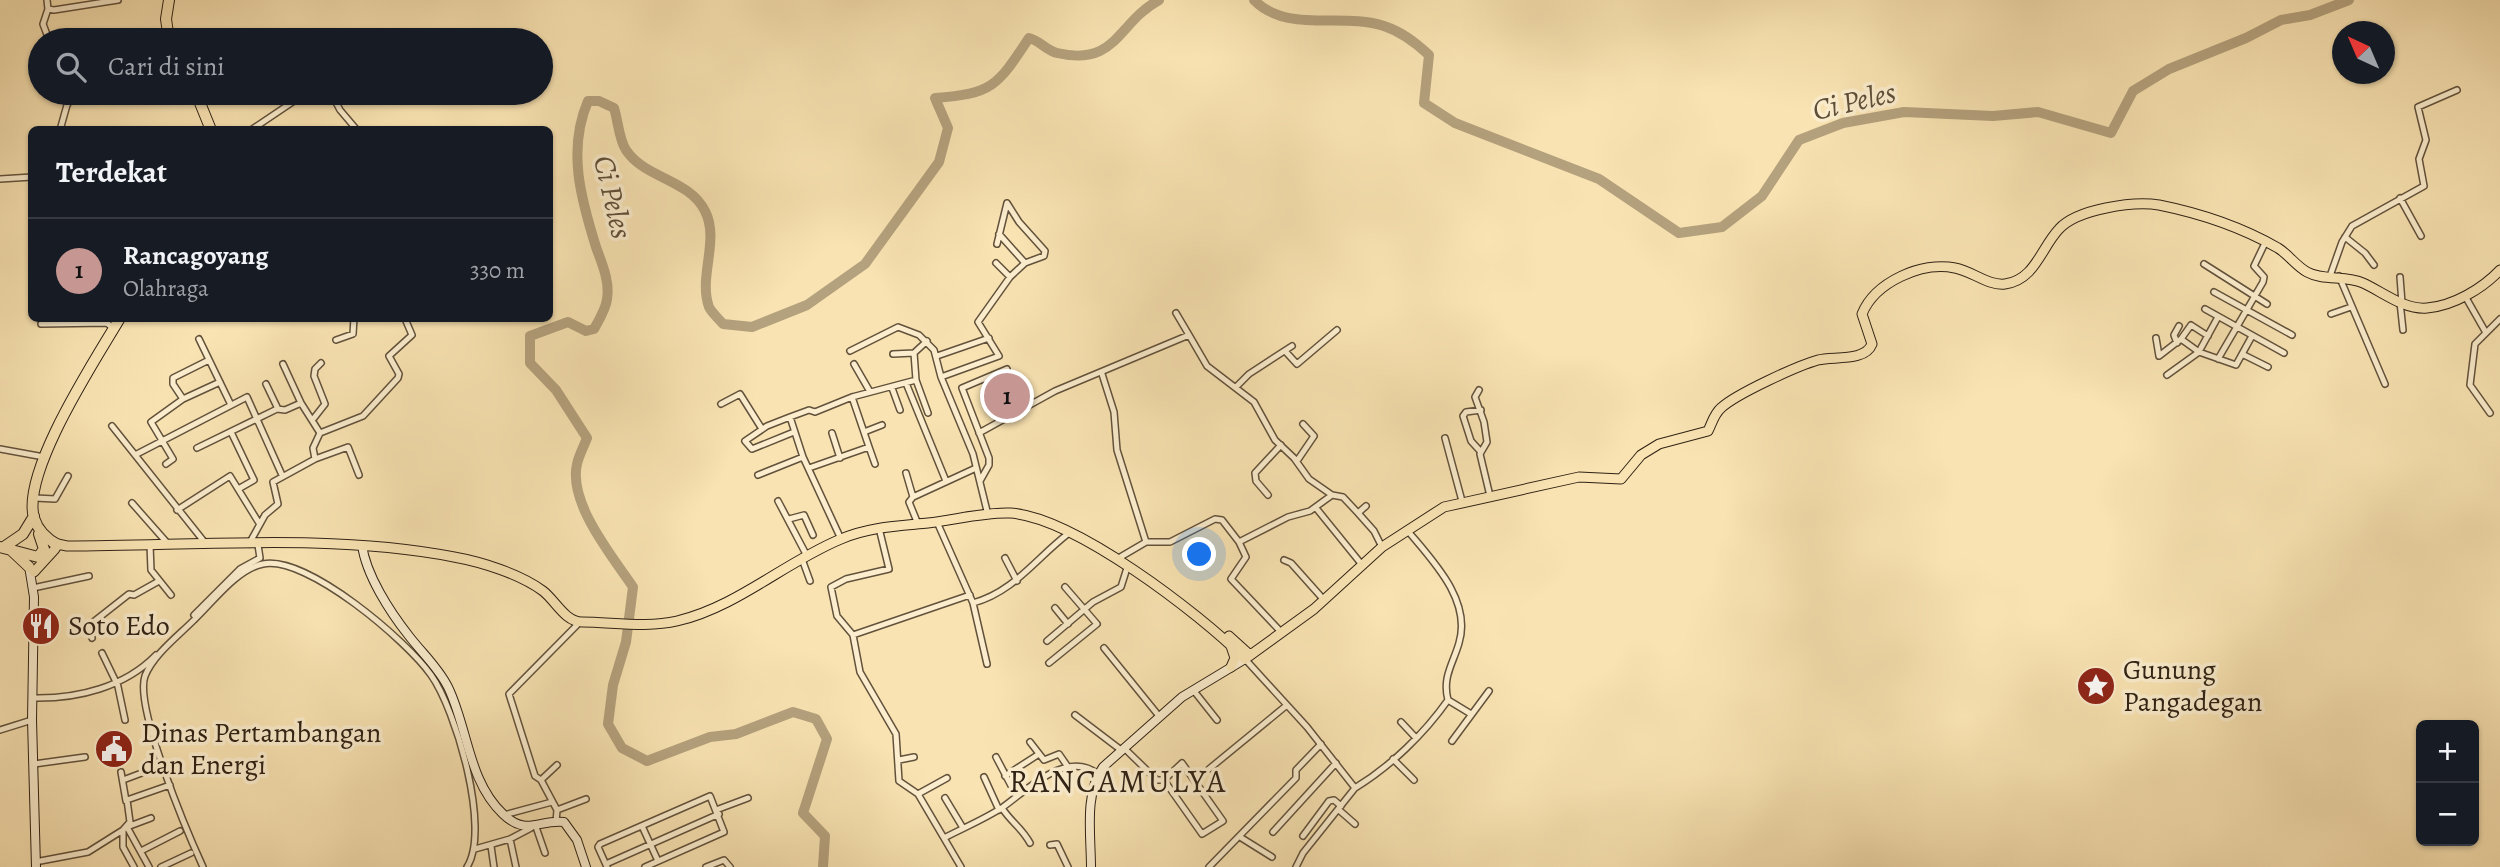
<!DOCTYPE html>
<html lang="id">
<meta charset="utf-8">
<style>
body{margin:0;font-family:Alegreya,serif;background:#20242c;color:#f1f3f6}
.controls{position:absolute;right:21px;bottom:21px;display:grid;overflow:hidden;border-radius:10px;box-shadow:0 2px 5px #0004}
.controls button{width:63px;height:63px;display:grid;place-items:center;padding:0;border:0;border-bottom:2px solid #363941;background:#171b24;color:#f1f3f6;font:35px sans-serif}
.compass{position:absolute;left:2332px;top:21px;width:63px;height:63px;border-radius:50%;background:#171b24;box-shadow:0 2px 5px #0004;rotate:316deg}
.you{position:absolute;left:1200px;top:555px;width:24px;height:24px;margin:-18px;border:5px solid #fff;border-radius:50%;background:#1a73e8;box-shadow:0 0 0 10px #1a73e833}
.badge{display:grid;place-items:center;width:46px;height:46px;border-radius:50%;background:#c59692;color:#111;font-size:23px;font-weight:700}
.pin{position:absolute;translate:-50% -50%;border:4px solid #fff;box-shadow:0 2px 7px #0006}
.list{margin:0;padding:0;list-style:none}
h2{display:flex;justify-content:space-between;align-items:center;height:91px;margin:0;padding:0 28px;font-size:30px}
h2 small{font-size:23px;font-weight:400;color:#9ea1a6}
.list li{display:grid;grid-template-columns:46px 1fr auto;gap:21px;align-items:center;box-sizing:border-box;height:105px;padding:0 28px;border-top:2px solid #363941}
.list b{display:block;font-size:26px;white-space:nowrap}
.list p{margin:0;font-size:23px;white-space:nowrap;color:#9ea1a6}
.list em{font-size:23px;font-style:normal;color:#9ea1a6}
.icon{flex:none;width:38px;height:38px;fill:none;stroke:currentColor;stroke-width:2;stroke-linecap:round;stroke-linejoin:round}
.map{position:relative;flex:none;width:2500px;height:867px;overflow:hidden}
.search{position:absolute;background:#171b24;box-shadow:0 2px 5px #0004;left:28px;top:28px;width:525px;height:77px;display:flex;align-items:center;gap:18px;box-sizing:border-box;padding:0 24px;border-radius:38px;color:#9ea1a6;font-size:26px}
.panel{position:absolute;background:#171b24;box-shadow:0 2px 5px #0004;left:28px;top:126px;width:525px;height:196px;border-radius:10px}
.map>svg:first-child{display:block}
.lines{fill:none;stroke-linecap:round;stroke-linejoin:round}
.river{stroke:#b4a17d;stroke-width:10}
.street-casing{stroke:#62523c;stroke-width:8}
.secondary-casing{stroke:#2f2215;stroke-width:10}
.primary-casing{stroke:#2f2215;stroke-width:11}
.highway-casing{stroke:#2f2215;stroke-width:12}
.street{stroke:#fbedcd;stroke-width:5}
.secondary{stroke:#fbedcd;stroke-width:8}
.primary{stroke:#f9e3b2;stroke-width:9}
.highway{stroke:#f9e3b2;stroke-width:10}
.labels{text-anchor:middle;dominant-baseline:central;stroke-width:7;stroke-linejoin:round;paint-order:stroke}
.poi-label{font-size:28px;fill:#2f2215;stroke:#fbedcd;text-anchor:start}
.water-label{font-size:30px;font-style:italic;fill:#5e4e39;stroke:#fbedcd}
.quarter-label{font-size:32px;letter-spacing:2px;fill:#2f2215;stroke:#fbedcd}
</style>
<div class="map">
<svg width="2500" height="867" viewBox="0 0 2500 867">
<rect width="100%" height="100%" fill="#f9e3b2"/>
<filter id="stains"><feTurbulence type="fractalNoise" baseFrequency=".00286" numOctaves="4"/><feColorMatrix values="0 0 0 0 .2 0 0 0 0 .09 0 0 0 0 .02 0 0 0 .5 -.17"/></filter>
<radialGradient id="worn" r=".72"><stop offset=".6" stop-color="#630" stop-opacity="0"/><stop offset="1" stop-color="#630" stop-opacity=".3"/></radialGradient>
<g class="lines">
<path class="river" d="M1254 0C1287 34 1343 12 1384 26 1402 32 1415 42 1429 55L1424 103 1455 123 1599 179 1679 233 1722 227 1762 196 1799 140 1843 123 1904 112 1993 116 2038 112 2111 133 2133 91 2169 69 2246 38 2281 20 2310 15 2349 0
M823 867 825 836 803 813 827 739 816 719 793 712 736 734 710 737 647 761 622 748 608 724 613 685 626 642 633 587C612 556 568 503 577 464 579 455 584 446 587 438L556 390 530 363V336L568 322 586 331 594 329C599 320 606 309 607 299 610 281 602 264 596 247 581 199 567 150 588 101H599L614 108C618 120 619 140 626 150 644 178 689 179 705 211 720 240 698 277 709 307 712 313 719 319 723 324L752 327 807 305 865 264 939 162 948 128 935 98C993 94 998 85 1029 38 1041 41 1045 50 1057 53 1117 67 1117 23 1159 0"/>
<defs>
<path id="street" d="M47 0 48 9 54 10 118 0
M48 9 43 24 49 40
M331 93 340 110 357 130
M60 130 67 105 75 93
M251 130 300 97 320 93
M0 179 32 177
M2400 198 2421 236
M2345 237 2365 253 2374 265
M997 244 1007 203 1019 222 1045 251 1044 256 1025 263
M996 263 1010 277
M2204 264 2267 304
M2330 276 2342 242 2352 226 2424 186 2419 159 2426 140 2418 107 2457 90
M2339 276 2385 384
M2400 277 2402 303
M2214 292 2292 335
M2465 296 2485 331
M2400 302 2403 330
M2205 309 2284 353
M1176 313 1189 335
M2331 314 2351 307
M41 324 107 323 114 329
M2156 338 2159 356 2181 339 2191 325 2208 336
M199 339 231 405
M2181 339 2199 352 2236 365 2252 336
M336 340 353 334 354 318
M2177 343 2174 335 2179 326
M2201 348 2218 317
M850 351 898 327 919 335 934 350 941 377 973 454 988 515
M1285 351 1297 364 1337 330
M893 354 914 353
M2242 354 2268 367
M937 356 989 338
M2218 359 2263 282 2264 277 2254 266 2266 241
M854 364 869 390
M1102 374 1114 412 1117 450 1146 542H1170L1215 519 1222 520 1239 542 1246 557 1231 579 1282 633
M2167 375 2199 352
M941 377 999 356 978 322 1010 277 1025 263 999 234
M916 380 928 413
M906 383 946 481
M266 384 278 409
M1236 387 1249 374 1292 346
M892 388 900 410
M1479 390 1475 397 1484 422 1487 442 1480 454 1490 496
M183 399 173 384V378L209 360
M721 404 740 394 762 429
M1481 410 1466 412 1463 416 1471 441 1481 452
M2490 413 2470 385 2475 344 2500 319
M790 417 809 410 815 412 852 397
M314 418 325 404 314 376 315 369 321 363
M112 426 206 544
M231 432 254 480 240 488
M794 432 752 449 745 441 767 426 790 417 803 457 841 539
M864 432 882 425
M320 433 363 416 398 378 399 374 389 356 412 335 406 321
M832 433 840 458
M979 433 1055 391 1189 335 1207 366 1254 402 1275 440 1294 458 1309 479 1332 495 1343 497 1358 513 1366 506
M1445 438 1462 501
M869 447 875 464
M197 448 277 409 285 410 301 403 283 364
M0 449 44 457
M135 455 247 397 282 475
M315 459 348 447 359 475
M1297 461 1314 436 1303 424
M166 464 173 459 151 422 183 399 220 382
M809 468 869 447 852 397 916 380 914 353 927 341
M906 473 913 497 909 502 918 524
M758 475 803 457
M980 481 989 465V458L962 388 1007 369
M1268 495 1256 481 1255 473 1281 445
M913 497 976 468
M35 498 55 499 68 476
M778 501 807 556
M132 503 169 545
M1316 508 1363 566
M177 510 230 476 259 523
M1358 513 1374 531 1382 547
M789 519 804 515 813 535
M937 522 973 603C1014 592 1036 558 1069 533
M879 528 889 569 846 579 831 587 837 616 853 635 860 672 896 734 899 781 918 794 961 867
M1239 542 1288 517 1310 511 1332 495
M249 544 265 515 278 504 273 482 315 459 313 448 320 433 301 403
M150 545 151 570 171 595
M1005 558 1017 581
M802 559 810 581
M1117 559 1146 542
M1284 560 1291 563 1324 600
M33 588 89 576
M973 603 987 664
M1055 608 1068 624
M194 615 240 569 260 558 258 545
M853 635 970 595
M92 638 87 627 129 594 134 595 159 581
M1047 641 1093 602 1121 587 1127 568
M1104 648 1159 716
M102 653 116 682
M1245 659 1307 727 1355 788C1391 766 1424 734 1448 700 1442 677 1453 664 1459 643 1472 600 1432 560 1407 530
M1049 663 1097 624 1065 587
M117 682 125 720
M1194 691 1217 720
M33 698C78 699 125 687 156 655
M1448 700 1471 714
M1075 715 1121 750
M1401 722 1416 738
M0 730 32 720
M1452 741 1489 691
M1030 742 1044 760 1059 754 1068 767
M1124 748 1157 780H1164L1182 763 1223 821 1202 834 1164 780
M996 757 1016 795
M1393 759 1414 780
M899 760 914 757
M34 764 85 757
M1209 769 1287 705
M121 772 126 801
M1005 776 1039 754
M984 777 999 810
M123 780 163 765
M541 780 535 776 509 694 580 622
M918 794 947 778
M945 798 963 828
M1002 808C1011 822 1022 828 1030 843
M557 810 541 780 557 765
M716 810 748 798
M1339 810 1355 824
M504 815 552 802
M556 822 557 810 586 799
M642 826 658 861
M536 827 545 853
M123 830V847L134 867
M1273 832 1336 763
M1303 836 1329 801 1334 800 1341 806
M1240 837 1272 857
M944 838C963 828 985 819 1003 807 1027 790 1067 749 1098 774
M510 839 516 867
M1050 845 1057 844 1068 867
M491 846 494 867
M475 849 510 839 531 828
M141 851 180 831
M35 862 88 852 123 830 130 822 127 800 170 785
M606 864 719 814
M149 867 127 827 151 818
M161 867 191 853
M203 867C188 834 134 707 145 676 153 655 178 636 194 620 213 602 237 569 263 564 307 555 407 641 431 675 456 710 491 830 467 867
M607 867 598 847 600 844 710 796 724 832 645 867
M706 867 724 860 730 867
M1209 867 1296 778V770L1321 744
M1296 867 1303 853 1355 788"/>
<path id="secondary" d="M362 545C366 575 390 612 409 636 422 653 438 667 448 687 468 728 468 781 503 814 527 837 539 819 564 822L577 840 586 867
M29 566 34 597 32 720 36 867
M1091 867C1091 836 1084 793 1103 767L1182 697 1245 659"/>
<path id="primary" d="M53 543 67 546C193 546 331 533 454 557 482 562 520 574 543 591 555 600 565 622 582 622 611 622 648 628 677 621 737 607 785 562 841 539 869 527 898 526 928 523 955 520 983 512 1010 513 1074 517 1199 613 1245 659L1314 609 1382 547 1444 507 1579 477 1621 479 1641 455 1659 444 1708 431C1712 423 1714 414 1721 408 1736 394 1797 366 1818 360 1833 356 1865 362 1872 344L1862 314C1875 282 1922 261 1955 268 1972 271 1988 286 2005 284 2035 280 2041 248 2059 229 2077 209 2133 201 2159 205 2199 213 2243 228 2278 248 2289 255 2296 266 2307 272 2323 281 2346 275 2363 283 2383 292 2404 310 2427 308 2453 306 2482 289 2500 270
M34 572 55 549
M1229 636 1250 655
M1231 667 1235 658 1231 646"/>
<path id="highway" d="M169 40 166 19 169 0
M196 93 211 130
M58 545C47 539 38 531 34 518 21 472 96 359 120 318
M0 547 38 557 44 549 39 534
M4 547 23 534 34 516
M12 551 29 567"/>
</defs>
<use href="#street" class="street-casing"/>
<use href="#secondary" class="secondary-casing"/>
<use href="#primary" class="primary-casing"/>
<use href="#highway" class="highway-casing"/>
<use href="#street" class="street"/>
<use href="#secondary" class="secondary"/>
<use href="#primary" class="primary"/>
<use href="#highway" class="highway"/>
</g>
<defs>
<symbol id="restaurant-disc" viewBox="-11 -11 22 22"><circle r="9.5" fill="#8f2418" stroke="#fbedcd"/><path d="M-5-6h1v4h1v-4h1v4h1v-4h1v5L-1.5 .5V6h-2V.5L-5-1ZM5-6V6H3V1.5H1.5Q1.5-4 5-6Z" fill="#fff"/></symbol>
<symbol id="sight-disc" viewBox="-11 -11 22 22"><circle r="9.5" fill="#8f2418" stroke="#fbedcd"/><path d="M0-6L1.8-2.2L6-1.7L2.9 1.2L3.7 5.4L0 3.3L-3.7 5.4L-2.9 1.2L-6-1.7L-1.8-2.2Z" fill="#fff"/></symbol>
<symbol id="civic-disc" viewBox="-11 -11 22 22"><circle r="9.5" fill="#8f2418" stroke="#fbedcd"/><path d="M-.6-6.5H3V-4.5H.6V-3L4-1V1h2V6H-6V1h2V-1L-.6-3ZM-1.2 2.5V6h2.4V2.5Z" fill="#fff"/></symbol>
</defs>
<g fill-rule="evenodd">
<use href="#restaurant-disc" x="19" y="604" width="44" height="44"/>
<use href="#sight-disc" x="2074" y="664" width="44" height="44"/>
<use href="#civic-disc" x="92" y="727" width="44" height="44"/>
</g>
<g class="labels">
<g class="poi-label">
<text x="68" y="626">Soto Edo</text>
<text x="2123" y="670">Gunung<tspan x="2123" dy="32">Pangadegan</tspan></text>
<text x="141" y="733">Dinas Pertambangan<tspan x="141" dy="32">dan Energi</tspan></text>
</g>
<g class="water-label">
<text transform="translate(1854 101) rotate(-13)">Ci Peles</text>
<text transform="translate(613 197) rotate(77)">Ci Peles</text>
</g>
<g class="quarter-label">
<text x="1118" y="781">RANCAMULYA</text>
</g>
</g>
<rect width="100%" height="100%" filter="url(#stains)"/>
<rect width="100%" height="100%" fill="url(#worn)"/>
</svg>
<div class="controls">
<button>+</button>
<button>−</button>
</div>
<svg class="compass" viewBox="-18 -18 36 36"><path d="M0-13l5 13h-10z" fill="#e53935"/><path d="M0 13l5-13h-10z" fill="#9ea1a6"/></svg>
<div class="you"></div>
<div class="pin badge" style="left:1007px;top:396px">1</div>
<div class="search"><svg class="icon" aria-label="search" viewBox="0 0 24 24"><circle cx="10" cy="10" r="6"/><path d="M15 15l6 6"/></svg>Cari di sini</div>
<section class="panel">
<h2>Terdekat<small></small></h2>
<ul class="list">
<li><span class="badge">1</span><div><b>Rancagoyang</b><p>Olahraga</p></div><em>330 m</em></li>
</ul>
</section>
</div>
